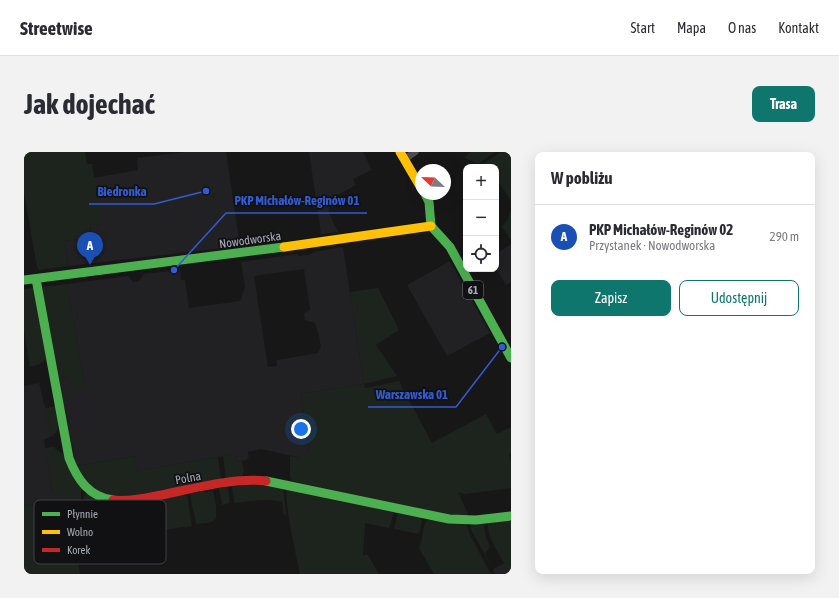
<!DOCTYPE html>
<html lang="pl">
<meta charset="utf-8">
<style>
body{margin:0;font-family:"Asap Condensed",sans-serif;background:#f2f2f3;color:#2b2b33}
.controls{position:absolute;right:12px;top:12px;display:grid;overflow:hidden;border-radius:8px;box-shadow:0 4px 16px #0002}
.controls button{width:36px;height:36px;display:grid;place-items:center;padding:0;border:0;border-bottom:1px solid #e1e1e2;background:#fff;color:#2b2b33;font:20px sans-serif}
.compass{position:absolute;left:391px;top:12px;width:36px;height:36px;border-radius:50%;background:#fff;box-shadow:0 4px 16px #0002;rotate:293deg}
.you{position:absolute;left:277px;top:277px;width:14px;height:14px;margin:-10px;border:3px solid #fff;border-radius:50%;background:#1a73e8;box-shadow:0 0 0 6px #1a73e833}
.badge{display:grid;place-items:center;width:26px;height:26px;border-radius:50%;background:#0f766e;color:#fff;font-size:13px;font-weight:700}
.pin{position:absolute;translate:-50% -33px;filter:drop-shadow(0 1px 2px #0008)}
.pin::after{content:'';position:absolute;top:21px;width:14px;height:12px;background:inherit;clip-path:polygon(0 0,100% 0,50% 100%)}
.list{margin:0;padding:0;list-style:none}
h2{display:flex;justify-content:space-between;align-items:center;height:52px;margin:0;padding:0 16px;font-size:17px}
h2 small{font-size:13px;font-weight:400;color:#7c7c81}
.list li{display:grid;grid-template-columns:26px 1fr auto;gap:12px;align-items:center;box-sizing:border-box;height:64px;padding:0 16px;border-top:1px solid #e1e1e2}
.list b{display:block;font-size:15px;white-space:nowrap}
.list p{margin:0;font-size:13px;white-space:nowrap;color:#7c7c81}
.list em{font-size:13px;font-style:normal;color:#7c7c81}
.actions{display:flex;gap:8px;padding:12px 16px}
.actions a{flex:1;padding:9px 0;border:1px solid #0f766e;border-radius:8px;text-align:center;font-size:14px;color:#0f766e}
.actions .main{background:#0f766e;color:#fff}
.icon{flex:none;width:22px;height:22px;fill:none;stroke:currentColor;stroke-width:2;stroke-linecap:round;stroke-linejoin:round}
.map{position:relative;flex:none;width:487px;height:422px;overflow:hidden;border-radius:8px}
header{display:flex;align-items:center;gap:24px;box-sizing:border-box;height:56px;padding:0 20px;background:#fff;border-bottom:1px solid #e1e1e2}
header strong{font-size:19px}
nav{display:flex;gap:22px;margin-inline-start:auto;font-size:14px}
.intro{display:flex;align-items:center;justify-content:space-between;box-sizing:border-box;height:96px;padding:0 24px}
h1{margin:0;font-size:28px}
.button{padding:10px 18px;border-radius:8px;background:#0f766e;color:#fff;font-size:14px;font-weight:700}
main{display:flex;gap:24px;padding:0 24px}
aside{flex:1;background:#fff;border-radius:8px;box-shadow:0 4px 16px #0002}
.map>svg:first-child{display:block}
.built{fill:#212123;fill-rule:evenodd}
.green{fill:#1d241e}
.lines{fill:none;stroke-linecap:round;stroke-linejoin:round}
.street{stroke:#4b4c50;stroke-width:7}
.fast{stroke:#4caf50;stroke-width:9}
.slow{stroke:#ffc107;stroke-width:9}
.jam{stroke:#c62828;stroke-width:9}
.labels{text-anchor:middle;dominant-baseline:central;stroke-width:3.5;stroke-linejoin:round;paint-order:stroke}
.shield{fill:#111113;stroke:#7b7e86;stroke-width:1}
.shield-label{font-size:11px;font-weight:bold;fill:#a8adb8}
.street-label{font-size:12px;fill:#a8adb8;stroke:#111113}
.key{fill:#111113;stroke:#3e4045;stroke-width:1}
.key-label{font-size:11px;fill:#a8adb8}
.leader{fill:none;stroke:#325cd3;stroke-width:1.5}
.callout-dot{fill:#325cd3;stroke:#111113;stroke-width:1.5}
.callout-label{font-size:13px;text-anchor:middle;font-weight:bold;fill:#325cd3;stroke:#111113;stroke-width:3.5;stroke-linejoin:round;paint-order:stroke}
</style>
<header>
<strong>Streetwise</strong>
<nav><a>Start</a><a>Mapa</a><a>O nas</a><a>Kontakt</a></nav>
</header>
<div class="intro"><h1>Jak dojechać</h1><a class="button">Trasa</a></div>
<main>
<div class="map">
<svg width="487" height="422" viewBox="0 0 487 422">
<rect width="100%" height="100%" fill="#171717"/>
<path class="built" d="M162 0H202L216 94 44 114 41 89 67 85 66 73 77 71 70 26 114 18 113 6Z
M285 0H339L348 18 329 27 332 33 313 43 316 49 305 56V61L314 80 297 82Z
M487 92V130L482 133 472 117V102Z
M319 95 340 232 277 242 285 300 277 306 237 297 224 300 225 306 222 308 212 310 211 302 114 319 111 304 52 314 41 255H37L32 220 38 224 45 226 52 234 61 235 43 132 104 124 109 130 115 129 120 122 156 118 157 128H161L165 156 216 149 221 135 217 110 273 102 275 104 288 102 289 100ZM280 117 286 157 285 159 280 161 281 168 291 171 295 184 297 195 294 201 253 208V214L244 215 230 124Z
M426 109 466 181 423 204 383 133Z
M15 231 28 284 20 288 28 339 37 345 29 349 0 354V234Z
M481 411 487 422H471L469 417Z"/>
<path class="green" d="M0 0H61L63 12H68L78 72 66 73 67 85 41 89 44 114 15 118 13 115 0 40Z
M447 0H471L454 12 440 5Z
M477 0H487V49L472 26V15L456 14Z
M487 57V87H486L478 75 484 67Z
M43 132 61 235H47L45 226 35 223 32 220 18 135Z
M9 136 10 138 22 207 16 212 6 215 0 179V137Z
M354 136 375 178 352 193 373 224 340 232 341 236 375 229 408 291 462 262 473 282 487 275V301L485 302 487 310V336L441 342 434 340 444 362V365H434L268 329 266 325V304L277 306V301L285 300 277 242 340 232 326 140Z
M32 254C34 265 39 276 28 284L21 256Z
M29 295 41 303 57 336V359L46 352 56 422H0V354L29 349 36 345 28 339 21 296Z
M211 302 212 310 218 309 220 319 218 325 202 328 199 304Z
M111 304 114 319 194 305 197 327 196 329 105 344C92 344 76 344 65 333 60 328 56 320 52 314Z
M238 333 259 335 262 362 260 363 258 350C242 346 226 349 210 351L208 334Z
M204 335 206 351 198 353 195 336Z
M263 336 370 360 365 376 341 371 339 403H344L355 422H276C273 408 259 345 263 336Z
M189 339 192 354V366C188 372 180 371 172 372 171 362 166 351 167 341Z
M62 341 83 351 87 374 72 376 71 369 60 361V344Z
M163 343 168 374 121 380 120 368 90 373C89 367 85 357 90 352Z
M376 359 397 364 398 369 395 382 370 377 374 361Z
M405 367 442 371 447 385 467 422H410L395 396C400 388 397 372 405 367Z
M487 367V422C480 410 462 385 464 371Z
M448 371 459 372 460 374 462 386 466 394 464 398 461 401 469 417 446 376Z"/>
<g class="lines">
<path class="street" d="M381 7 391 0"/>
<path class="fast" d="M401 42 405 50 407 74 426 95 487 206
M12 127 45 306C53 327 65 345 89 348
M0 128 260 95
M242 329 425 367 452 368 487 364"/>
<path class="slow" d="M376 0 397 36
M260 95 407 74"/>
<path class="jam" d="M89 348C103 350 118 347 132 344 164 338 210 325 242 329"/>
</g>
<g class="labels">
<rect class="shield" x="439" y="129" width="20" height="18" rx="3"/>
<g class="shield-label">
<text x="449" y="138">61</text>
</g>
<g class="street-label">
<text transform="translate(226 88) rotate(-8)">Nowodworska</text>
<text transform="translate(164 326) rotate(-10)">Polna</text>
</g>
</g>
<rect x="10" y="348" width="132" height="64" rx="6" class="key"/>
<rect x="18" y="360" width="18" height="4" fill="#4caf50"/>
<rect x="18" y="378" width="18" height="4" fill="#ffc107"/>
<rect x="18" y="396" width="18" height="4" fill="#c62828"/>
<g class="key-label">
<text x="43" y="366">Płynnie</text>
<text x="43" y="384">Wolno</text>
<text x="43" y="402">Korek</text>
</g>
<path class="leader" d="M182 39L130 52H65M150 118L202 61H343M478 195L432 255H344"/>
<g class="callout-dot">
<circle cx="182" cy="39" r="4"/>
<circle cx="150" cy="118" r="4"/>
<circle cx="478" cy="195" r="4"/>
</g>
<g class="callout-label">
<text x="98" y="44">Biedronka</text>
<text x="273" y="53">PKP Michałów-Reginów 01</text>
<text x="388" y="247">Warszawska 01</text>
</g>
</svg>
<div class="controls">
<button>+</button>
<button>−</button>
<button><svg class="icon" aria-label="locate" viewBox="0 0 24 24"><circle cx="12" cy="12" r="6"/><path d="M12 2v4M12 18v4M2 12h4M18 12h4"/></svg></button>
</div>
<svg class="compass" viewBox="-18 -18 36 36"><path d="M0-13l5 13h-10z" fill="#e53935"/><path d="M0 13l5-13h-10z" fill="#7c7c81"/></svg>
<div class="you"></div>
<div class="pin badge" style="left:66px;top:113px;background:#1a4fb4">A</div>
</div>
<aside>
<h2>W pobliżu<small></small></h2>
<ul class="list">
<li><span class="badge" style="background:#1a4fb4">A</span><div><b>PKP Michałów-Reginów 02</b><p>Przystanek · Nowodworska</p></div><em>290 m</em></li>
</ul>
<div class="actions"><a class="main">Zapisz</a><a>Udostępnij</a></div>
</aside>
</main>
